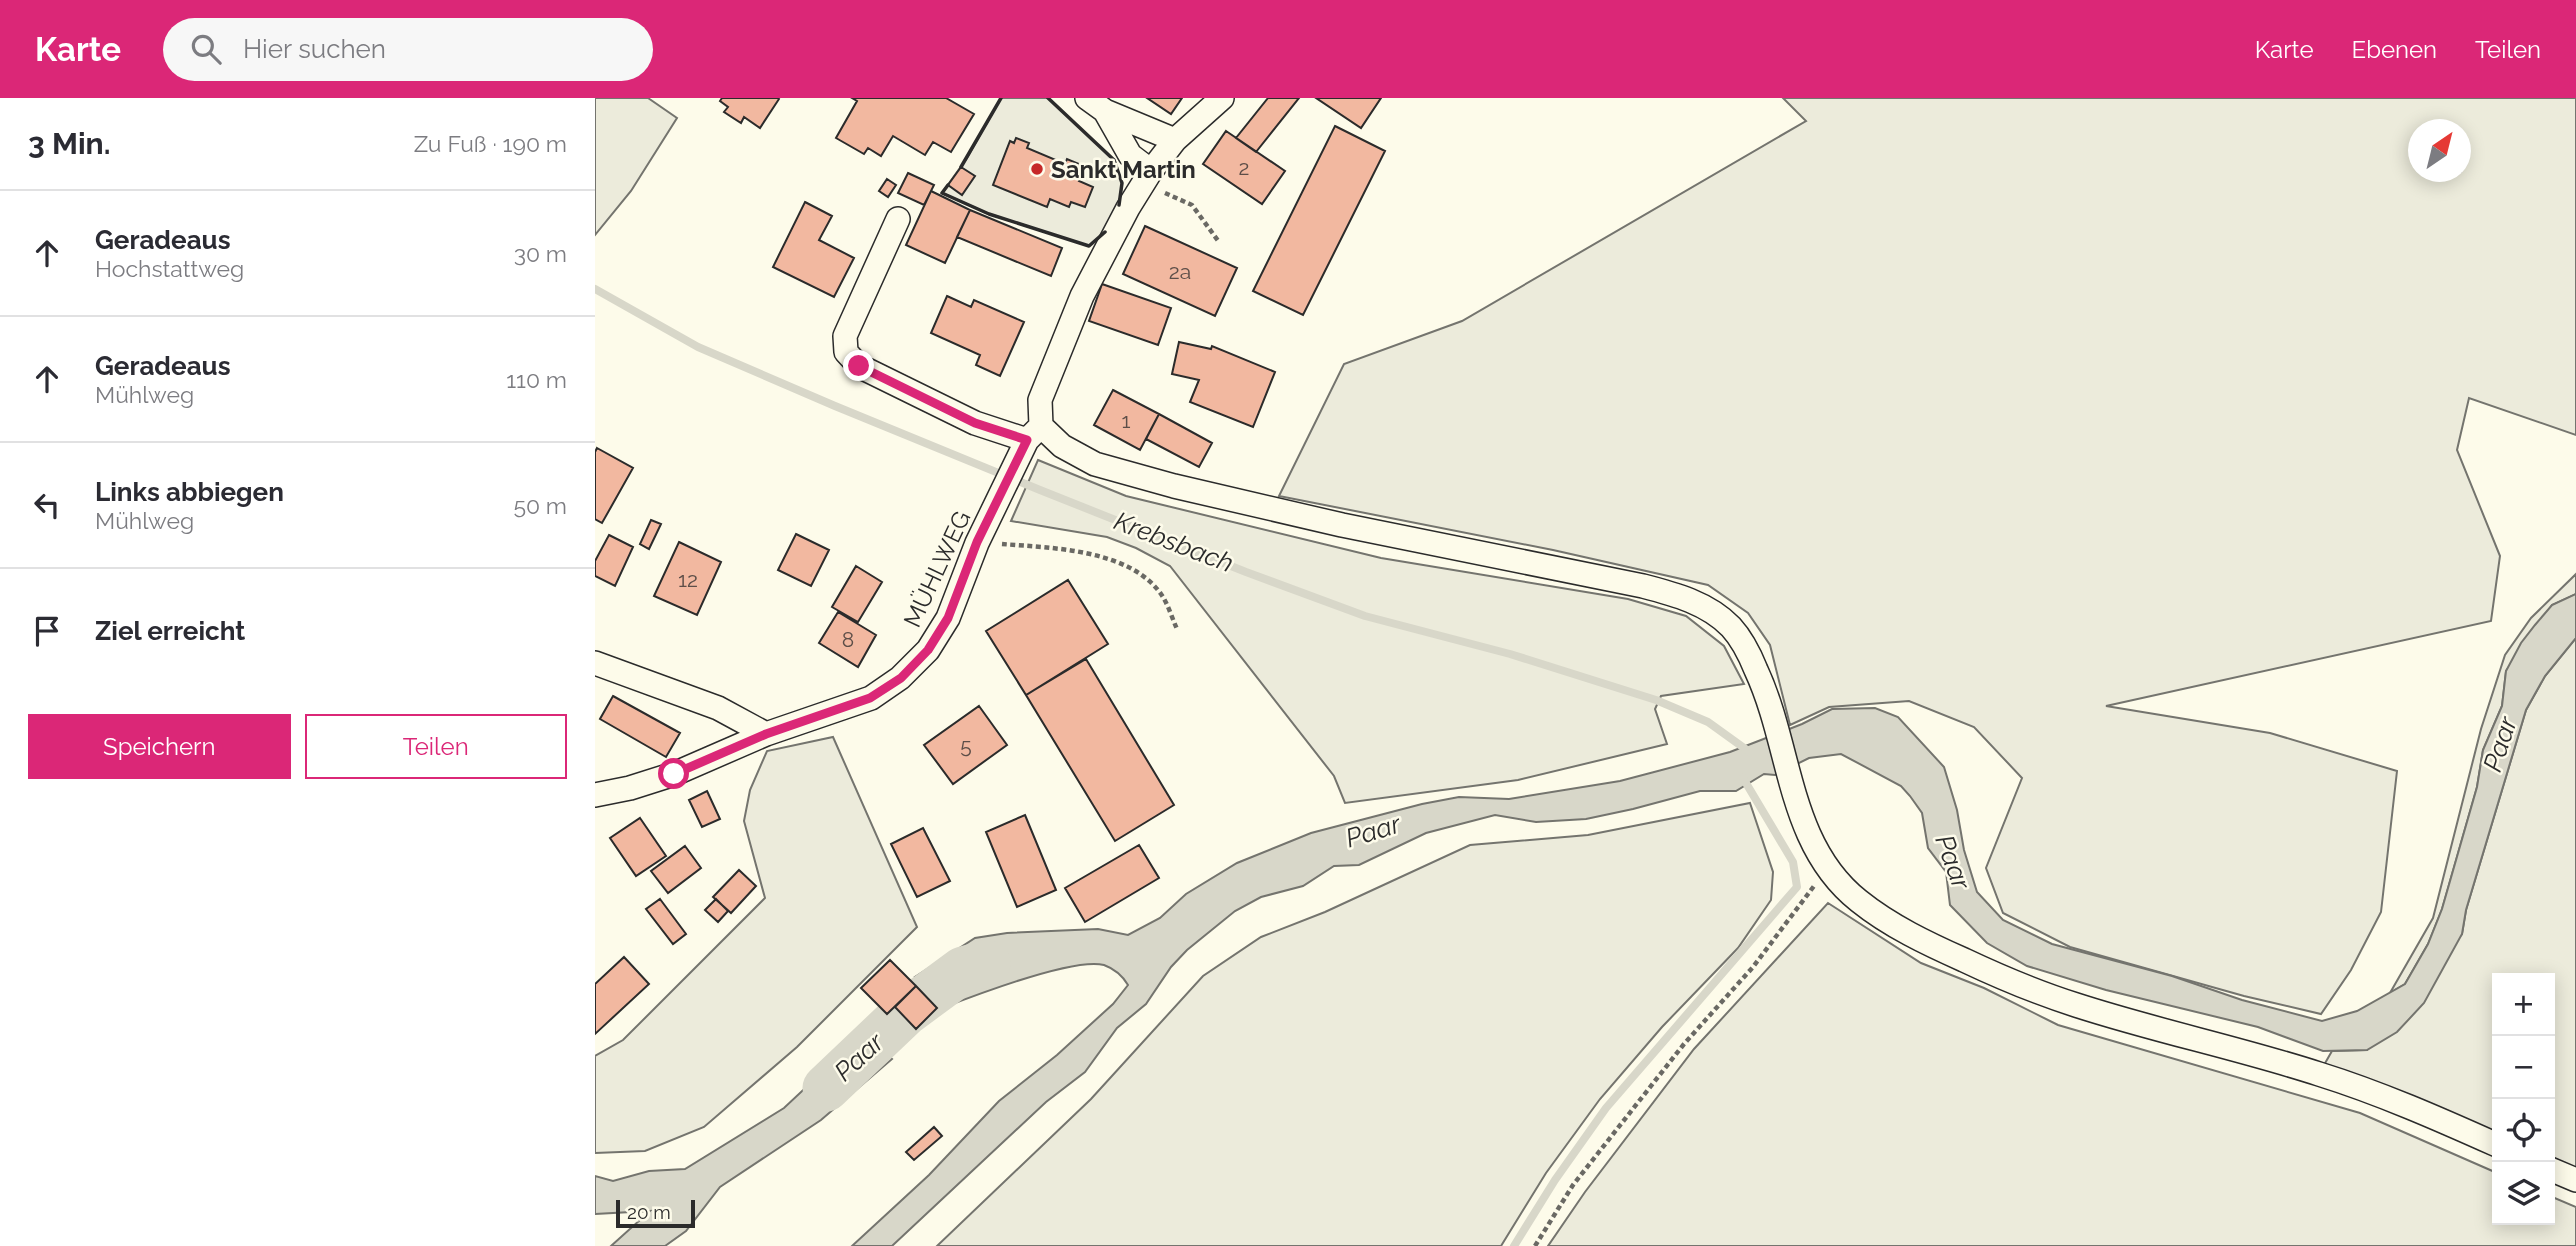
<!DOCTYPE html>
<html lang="de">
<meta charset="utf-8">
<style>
body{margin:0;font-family:Raleway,sans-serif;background:#f7f7f7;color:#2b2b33}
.controls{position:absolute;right:21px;bottom:21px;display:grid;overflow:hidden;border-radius:0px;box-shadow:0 4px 18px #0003}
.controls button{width:63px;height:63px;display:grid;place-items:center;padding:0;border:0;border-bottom:2px solid #e1e1e2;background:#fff;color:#2b2b33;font:35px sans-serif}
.compass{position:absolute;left:1813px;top:21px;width:63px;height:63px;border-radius:50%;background:#fff;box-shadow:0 4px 18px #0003;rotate:35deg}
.scale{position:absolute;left:21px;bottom:18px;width:79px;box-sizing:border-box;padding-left:7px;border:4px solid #2b2b2b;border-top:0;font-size:19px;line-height:24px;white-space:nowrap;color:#2b2b2b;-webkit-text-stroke:5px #fdfbea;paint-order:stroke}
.stop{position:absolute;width:21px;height:21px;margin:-16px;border:5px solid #db2777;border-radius:50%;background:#fff}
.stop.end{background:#db2777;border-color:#fff;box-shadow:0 2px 7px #0008}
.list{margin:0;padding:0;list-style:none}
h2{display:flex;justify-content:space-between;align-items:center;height:91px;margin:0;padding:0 28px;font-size:30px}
h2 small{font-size:23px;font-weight:400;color:#7c7c81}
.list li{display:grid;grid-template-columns:46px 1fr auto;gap:21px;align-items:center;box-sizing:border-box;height:126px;padding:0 28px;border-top:2px solid #e1e1e2}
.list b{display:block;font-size:26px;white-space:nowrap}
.list p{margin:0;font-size:23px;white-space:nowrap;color:#7c7c81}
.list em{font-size:23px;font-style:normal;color:#7c7c81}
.actions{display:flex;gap:14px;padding:21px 28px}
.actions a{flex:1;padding:16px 0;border:2px solid #db2777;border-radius:0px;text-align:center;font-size:24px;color:#db2777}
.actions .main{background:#db2777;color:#fff}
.icon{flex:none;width:38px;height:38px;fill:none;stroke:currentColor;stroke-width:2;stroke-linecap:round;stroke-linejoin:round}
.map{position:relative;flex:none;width:1981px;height:1148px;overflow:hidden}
header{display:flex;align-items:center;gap:42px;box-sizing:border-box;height:98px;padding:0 35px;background:#db2777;color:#fff}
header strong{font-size:33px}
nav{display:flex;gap:38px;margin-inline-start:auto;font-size:24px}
.search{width:490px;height:63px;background:#f7f7f7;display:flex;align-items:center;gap:18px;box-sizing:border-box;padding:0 24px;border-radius:38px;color:#7c7c81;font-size:26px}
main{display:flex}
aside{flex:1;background:#fff}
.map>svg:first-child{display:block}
.green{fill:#ecebdb;stroke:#74746e;stroke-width:2;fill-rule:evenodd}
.water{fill:#d8d7c9;stroke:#74746e;stroke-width:2}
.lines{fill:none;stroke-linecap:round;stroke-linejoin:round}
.stream{stroke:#d8d7c9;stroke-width:8}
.river{stroke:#d8d7c9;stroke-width:47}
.building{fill:#f2b8a0;stroke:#2b2b2b;stroke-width:2}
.minor-casing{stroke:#2b2b2b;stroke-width:26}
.path{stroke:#6a6964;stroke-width:4.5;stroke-dasharray:5 3.5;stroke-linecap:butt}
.minor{stroke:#fdfbea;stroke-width:23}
.wall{stroke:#2b2b2b;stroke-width:3.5}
.route{stroke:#db2777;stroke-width:9}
.poi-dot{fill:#c62828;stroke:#fdfbea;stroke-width:2.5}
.labels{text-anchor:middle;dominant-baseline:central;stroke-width:5;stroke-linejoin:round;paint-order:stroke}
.number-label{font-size:21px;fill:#5d4e48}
.poi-label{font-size:24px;font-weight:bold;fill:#2b2b2b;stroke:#fdfbea;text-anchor:start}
.street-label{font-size:24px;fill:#2b2b2b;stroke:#fdfbea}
.water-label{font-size:26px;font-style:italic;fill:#2b2b2b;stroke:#fdfbea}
</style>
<header>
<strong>Karte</strong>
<div class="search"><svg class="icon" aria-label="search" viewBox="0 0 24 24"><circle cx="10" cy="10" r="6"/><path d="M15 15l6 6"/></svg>Hier suchen</div>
<nav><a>Karte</a><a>Ebenen</a><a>Teilen</a></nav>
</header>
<main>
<aside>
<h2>3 Min.<small>Zu Fuß · 190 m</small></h2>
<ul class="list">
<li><svg class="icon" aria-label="ahead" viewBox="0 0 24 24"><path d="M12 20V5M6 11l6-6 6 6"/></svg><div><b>Geradeaus</b><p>Hochstattweg</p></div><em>30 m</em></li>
<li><svg class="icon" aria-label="ahead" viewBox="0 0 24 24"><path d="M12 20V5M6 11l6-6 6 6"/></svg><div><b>Geradeaus</b><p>Mühlweg</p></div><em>110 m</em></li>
<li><svg class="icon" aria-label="left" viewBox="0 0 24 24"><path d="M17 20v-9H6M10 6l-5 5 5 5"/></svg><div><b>Links abbiegen</b><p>Mühlweg</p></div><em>50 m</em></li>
<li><svg class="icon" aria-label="arrive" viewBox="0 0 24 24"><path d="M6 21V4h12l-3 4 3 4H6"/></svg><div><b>Ziel erreicht</b></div></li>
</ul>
<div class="actions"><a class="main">Speichern</a><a>Teilen</a></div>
</aside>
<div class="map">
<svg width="1981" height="1148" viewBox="0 0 1981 1148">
<rect width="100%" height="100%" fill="#fdfbea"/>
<path class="green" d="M0 0H53L82 20 36 93 0 137Z
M406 0H453L519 62 527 85 524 108 512 133 494 148 394 116 347 95 372 60Z
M1188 0H1981V337L1874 300 1862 352 1905 458 1896 523 1511 608 1675 635 1802 673 1786 814 1756 872 1726 916 1649 898 1475 849 1408 815 1391 770 1427 680 1379 629 1314 603 1234 609 1195 627 1175 547 1153 515 1113 487 958 452 684 398 749 266 867 223 1211 23ZM1824 32H1866V74H1824Z
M443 362 531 398 786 460 1033 501 1091 518 1129 548 1149 586 1066 598 1060 611 1072 646 923 682 750 705 739 678 575 468 541 450 512 439 416 423Z
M1981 476V496L1957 507 1911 573 1907 608 1888 652 1882 689 1847 811 1833 846 1810 886 1795 895 1838 820 1886 631 1910 557 1936 520Z
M1981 540V1072L1955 1060V880H1902V1037L1729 967 1737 953 1772 952 1867 836 1871 812 1931 612 1950 578Z
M238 639 322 829 202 949 109 1029 50 1053 0 1055V958L28 942 170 800 149 723 155 692 172 653Z
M1155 705 1178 774 1176 802 1143 850 1067 929 1005 1001 951 1075 906 1148H342L496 1001 608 878 666 839 730 814 875 747 993 737Z
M1233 805 1326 865 1389 890 1463 927 1765 1015 1902 1075V1122H1955V1098L1981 1109V1148H953L990 1094 1099 951Z"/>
<path class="water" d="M1981 496V540L1950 578 1931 612 1871 812 1867 836 1829 905 1802 934 1772 952 1728 953 1663 929 1511 892 1432 868 1392 845 1355 807 1351 774 1333 750 1327 715 1315 698 1306 688 1246 656 1214 660 1180 677 1169 676 1141 693H1105L1038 711 991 721 941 724 900 717 831 735 764 767 739 768 708 788 666 799 640 813 592 852 576 869 551 906 522 930 490 974 451 1004 297 1148H257L334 1077 404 1003 462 957 518 906 533 887C527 877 520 871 509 867 479 859 378 898 347 910L320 879 380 840 412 835 503 831 533 837 565 820 591 796 642 765 716 735 827 706 864 699 914 701 1025 683 1135 654 1207 626 1237 611 1280 610 1303 619 1349 669 1362 712 1369 752 1382 794 1408 822 1457 846 1577 878 1647 902 1727 923 1762 913 1810 886 1833 846 1847 811 1882 689 1888 652 1907 608 1911 573 1926 545 1940 527 1957 507Z
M269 935 297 961 226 1022 125 1089 91 1133 70 1148H16L55 1113 0 1116V1078L18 1083 54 1073 90 1071 189 1010Z"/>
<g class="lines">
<path class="stream" d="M0 191 103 249 240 308 445 392 651 474 770 518 915 556 1061 602 1113 624 1156 655
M919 1148 960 1082 1011 1010 1202 789 1198 764 1148 680"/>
<path class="river" d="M231 990 311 914 368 872 392 865"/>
</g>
<path class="building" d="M127 0H183L184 1 165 30 149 19 146 25 129 14 133 9 125 3Z
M257 0H351L379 16 356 54 338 44 330 57 298 38 286 58 273 50 269 56 241 40 262 3Z
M552 0H587L576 16Z
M673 0H704L661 54 641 40Z
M721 0H786L766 30Z
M740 28 790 53 708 217 658 193Z
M631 33 690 73 667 106 608 66Z
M421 40 434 45 432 50 470 66 472 61 484 66 480 76 486 79 484 83 498 89 490 109 476 104 474 109 455 101 452 109 398 87 415 43 419 45Z
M366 69 380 78 367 97 353 87Z
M313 75 339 87 329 107 303 95Z
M292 81 301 87 293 99 284 93Z
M336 93 375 112 350 165 311 147Z
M210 104 237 118 224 142 259 160 239 199 178 169Z
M375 112 467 150 456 178 362 139Z
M550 128 642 170 620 218 528 176Z
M507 186 576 210 563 247 494 223Z
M352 198 376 209 379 202 429 224 405 278 381 267 385 257 336 235Z
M584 244 616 251 617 248 680 274 658 329 595 304 604 282 577 276Z
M518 292 564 316 545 352 499 327Z
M564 316 617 345 604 369 551 341Z
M2 350 38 370 7 425 0 421V354Z
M56 422 66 426 54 451 45 446Z
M201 436 234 452 216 488 183 472Z
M14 437 38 449 20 488 0 478V463Z
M84 444 126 464 102 517 59 498Z
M261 468 287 484 263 524 237 509Z
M473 482 513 546 431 597 391 533Z
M243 514 281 537 263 569 224 545Z
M491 561 579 707 520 743 431 597Z
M18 598 85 635 71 659 5 621Z
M384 608 412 647 358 686 329 647Z
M112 693 125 721 107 729 94 702Z
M430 717 461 792 422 809 391 734Z
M45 720 71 758 41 778 15 740Z
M328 730 355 783 322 799 296 746Z
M544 747 564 780 490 824 470 790Z
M90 748 106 770 73 795 56 773Z
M144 772 161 788 136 815 118 799Z
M65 801 91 836 78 846 51 811Z
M121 801 133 813 123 824 110 812Z
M29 859 54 886 0 936V886Z
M295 862 321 888 292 916 266 890Z
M321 888 342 910 321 931 300 909Z
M339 1029 347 1038 319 1062 311 1054Z"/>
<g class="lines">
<defs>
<path id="minor" d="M492 0 510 13 580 42
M510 13 535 57 556 73
M303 121 250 238 251 254 264 268 380 325 432 342
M446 328 467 348 500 366 579 388 747 427 1048 488C1079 496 1113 505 1136 529 1147 541 1155 557 1161 572 1197 649 1192 746 1264 803 1295 828 1333 846 1369 862 1405 879 1443 895 1481 907 1561 933 1644 950 1724 976 1785 995 1844 1021 1902 1047
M0 565 123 610 171 636
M0 697 35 690 79 676 171 636 276 600 305 580 333 552 353 520 382 445 432 342 446 328 445 302 487 198 533 110 556 73 580 42 627 0
M1955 1071 1981 1082"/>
</defs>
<use href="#minor" class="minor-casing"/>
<path class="path" d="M570 95 597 107 624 144
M407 446C457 450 534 451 566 496 573 506 577 520 582 531
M940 1148 978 1087 1089 946 1158 869 1219 788"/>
<use href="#minor" class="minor"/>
<path class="wall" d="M453 0 519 62 527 85 524 107
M366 69 406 0
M353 87 347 95 394 116 494 148 510 134"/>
</g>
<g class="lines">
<path class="route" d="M79 676 171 636 275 600 306 580 333 552 353 520 382 444 432 342 380 325 264 268"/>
</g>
<circle class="poi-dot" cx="442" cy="71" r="7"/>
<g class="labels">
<g class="number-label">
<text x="649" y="69">2</text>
<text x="585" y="173">2a</text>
<text x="531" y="322">1</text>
<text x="93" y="481">12</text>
<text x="253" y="541">8</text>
<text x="371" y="647">5</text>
</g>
<g class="poi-label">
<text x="456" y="71">Sankt Martin</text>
</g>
<g class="street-label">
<text transform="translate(342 471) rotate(-65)">MÜHLWEG</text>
</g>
<g class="water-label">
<text transform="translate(579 444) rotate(21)">Krebsbach</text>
<text transform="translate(1905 646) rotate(-72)">Paar</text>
<text transform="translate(778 733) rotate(-17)">Paar</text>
<text transform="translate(1358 764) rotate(70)">Paar</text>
<text transform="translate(264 959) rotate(-43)">Paar</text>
</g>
</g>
</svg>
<div class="controls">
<button>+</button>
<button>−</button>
<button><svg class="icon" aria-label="locate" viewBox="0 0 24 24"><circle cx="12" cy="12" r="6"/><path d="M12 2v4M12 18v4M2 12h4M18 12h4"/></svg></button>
<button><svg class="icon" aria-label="layers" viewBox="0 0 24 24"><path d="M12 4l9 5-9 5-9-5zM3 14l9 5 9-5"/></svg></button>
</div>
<svg class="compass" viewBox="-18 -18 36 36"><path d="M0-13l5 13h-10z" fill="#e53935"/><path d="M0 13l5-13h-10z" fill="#7c7c81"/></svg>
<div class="scale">20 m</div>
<div class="stop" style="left:79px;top:676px"></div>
<div class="stop end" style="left:264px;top:268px"></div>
</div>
</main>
